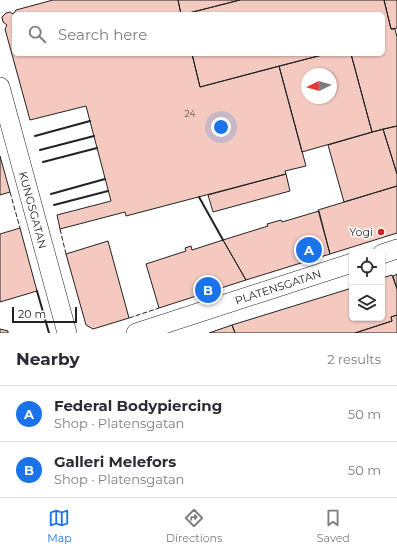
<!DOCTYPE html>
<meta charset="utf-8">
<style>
body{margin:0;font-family:Montserrat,sans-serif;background:#f7f7f7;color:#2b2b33}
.controls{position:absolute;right:12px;bottom:12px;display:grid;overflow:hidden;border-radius:6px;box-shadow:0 1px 3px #0004}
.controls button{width:36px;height:36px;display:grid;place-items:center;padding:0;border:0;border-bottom:1px solid #e1e1e2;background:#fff;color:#2b2b33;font:20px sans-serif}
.compass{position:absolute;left:301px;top:68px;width:36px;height:36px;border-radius:50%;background:#fff;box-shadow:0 1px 3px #0004;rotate:265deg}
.scale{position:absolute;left:12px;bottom:10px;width:65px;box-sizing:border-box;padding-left:4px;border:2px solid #222;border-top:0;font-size:11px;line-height:14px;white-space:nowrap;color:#222;-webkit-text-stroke:3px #fff;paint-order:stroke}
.you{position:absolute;left:221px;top:127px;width:14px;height:14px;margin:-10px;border:3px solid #fff;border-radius:50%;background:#1a73e8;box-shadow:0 0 0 6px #1a73e833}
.badge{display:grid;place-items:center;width:26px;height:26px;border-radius:50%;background:#1a73e8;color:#fff;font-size:13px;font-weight:700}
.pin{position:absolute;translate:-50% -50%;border:2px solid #fff;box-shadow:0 1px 4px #0006}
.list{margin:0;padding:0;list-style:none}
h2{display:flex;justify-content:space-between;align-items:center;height:52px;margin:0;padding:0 16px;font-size:17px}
h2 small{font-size:13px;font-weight:400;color:#7c7c81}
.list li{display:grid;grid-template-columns:26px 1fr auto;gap:12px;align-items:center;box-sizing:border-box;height:56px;padding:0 16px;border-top:1px solid #e1e1e2}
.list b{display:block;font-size:15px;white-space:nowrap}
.list p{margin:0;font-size:13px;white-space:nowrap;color:#7c7c81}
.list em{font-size:13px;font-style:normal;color:#7c7c81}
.icon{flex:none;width:22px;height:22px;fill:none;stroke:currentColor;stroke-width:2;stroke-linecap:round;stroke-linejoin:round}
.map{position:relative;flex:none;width:397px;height:333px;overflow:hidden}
.search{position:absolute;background:#fff;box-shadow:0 1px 3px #0004;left:12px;right:12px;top:12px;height:44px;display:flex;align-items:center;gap:10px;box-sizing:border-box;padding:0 14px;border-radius:6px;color:#7c7c81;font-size:15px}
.sheet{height:164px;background:#fff}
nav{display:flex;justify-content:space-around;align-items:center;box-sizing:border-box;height:56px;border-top:1px solid #e1e1e2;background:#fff;font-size:11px;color:#7c7c81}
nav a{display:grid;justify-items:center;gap:2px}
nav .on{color:#1a73e8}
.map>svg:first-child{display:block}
.building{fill:#f3c9c0;stroke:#222;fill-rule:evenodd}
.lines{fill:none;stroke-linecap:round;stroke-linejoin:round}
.street-casing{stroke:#222;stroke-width:20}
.street{stroke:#fff;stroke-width:19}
.fence{stroke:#222;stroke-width:1;stroke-dasharray:5 2;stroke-linecap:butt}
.wall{stroke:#222;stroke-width:2}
.poi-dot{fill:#c62828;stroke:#fff;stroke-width:1.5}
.labels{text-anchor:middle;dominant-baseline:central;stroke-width:3;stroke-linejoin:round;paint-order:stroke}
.number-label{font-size:9px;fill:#564c4a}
.street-label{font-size:11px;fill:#222;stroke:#fff}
.poi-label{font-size:11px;fill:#222;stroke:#fff;text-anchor:end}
</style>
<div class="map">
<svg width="397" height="333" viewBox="0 0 397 333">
<rect width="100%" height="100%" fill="#fff"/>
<path class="building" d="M53 0H178L181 14H14V54H192L200 87 279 66 306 166 285 171 286 174 126 216 125 212 60 229 57 215 111 201 86 106 30 120 5 29 7 25 3 22 2 17 6 13 10 12 13 14 16 10Z
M178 0H240L185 14H181Z
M240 0H384L391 29H395L397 37V126L372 132 351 54H383V14H185Z
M384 0H397V28L391 29Z
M192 54H326L200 87Z
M326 54H351L372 132 302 152 279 66ZM307 74H331V98H307Z
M397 126V174L383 129Z
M383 129 397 174V186L344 202 328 145Z
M0 156 10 192 0 195Z
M286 174 290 191 213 212 208 195Z
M397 186V233L330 254 318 210Z
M319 211 330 254 246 280 223 240 268 226 267 224 281 220 282 222Z
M20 228 37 291 0 302V234Z
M223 240 246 280 159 308 146 264 186 251 185 248 191 246 192 250Z
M108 241 129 318 93 329 86 325 66 254Z
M397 274V289L393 276Z
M392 275 397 289V315L391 317 392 321 355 333H235L232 325 352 288V318H382V278Z
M397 315V333H355L392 321 391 317Z
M232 325 235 333H209Z
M0 329 8 331V333H0Z"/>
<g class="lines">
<defs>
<path id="street" d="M0 87 67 333
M382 254 397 249
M136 333 352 263"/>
</defs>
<use href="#street" class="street-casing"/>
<use href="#street" class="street"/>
<path class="fence" d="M10 192 20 228
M60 229 66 254
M129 318 159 308"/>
<path class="wall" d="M35 136 90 121
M40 150 94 136
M43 162 97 148
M51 194 105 179
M199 197 223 240
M54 205 108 191
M37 291 49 333"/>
</g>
<circle class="poi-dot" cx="381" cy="232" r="4"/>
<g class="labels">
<g class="number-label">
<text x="190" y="113">24</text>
</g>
<g class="street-label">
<text transform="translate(33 210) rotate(75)">KUNGSGATAN</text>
<text transform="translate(278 287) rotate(-18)">PLATENSGATAN</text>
</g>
<g class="poi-label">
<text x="373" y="232">Yogi</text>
</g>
</g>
</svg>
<div class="controls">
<button><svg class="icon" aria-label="locate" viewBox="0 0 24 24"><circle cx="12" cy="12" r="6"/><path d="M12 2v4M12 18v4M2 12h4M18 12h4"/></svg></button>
<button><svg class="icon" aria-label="layers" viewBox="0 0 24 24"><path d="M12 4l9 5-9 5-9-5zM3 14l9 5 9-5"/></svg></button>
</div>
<svg class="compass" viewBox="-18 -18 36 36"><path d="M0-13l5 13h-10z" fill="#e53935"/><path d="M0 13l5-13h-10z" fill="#7c7c81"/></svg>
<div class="scale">20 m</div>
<div class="you"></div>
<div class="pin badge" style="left:309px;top:250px">A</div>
<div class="pin badge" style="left:208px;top:290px">B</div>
<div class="search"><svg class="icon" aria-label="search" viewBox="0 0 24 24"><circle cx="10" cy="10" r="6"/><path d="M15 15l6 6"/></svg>Search here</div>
</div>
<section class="sheet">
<h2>Nearby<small>2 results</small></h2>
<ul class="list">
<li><span class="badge">A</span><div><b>Federal Bodypiercing</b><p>Shop · Platensgatan</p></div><em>50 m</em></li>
<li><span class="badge">B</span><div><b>Galleri Melefors</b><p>Shop · Platensgatan</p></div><em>50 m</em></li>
</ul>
</section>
<nav>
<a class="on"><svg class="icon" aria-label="map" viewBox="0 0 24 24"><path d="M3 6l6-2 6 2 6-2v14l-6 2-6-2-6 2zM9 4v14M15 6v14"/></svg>Map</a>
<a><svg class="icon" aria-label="directions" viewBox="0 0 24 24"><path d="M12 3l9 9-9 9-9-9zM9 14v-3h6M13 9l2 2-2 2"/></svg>Directions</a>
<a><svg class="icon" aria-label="saved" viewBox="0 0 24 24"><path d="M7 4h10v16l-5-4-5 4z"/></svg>Saved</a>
</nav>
